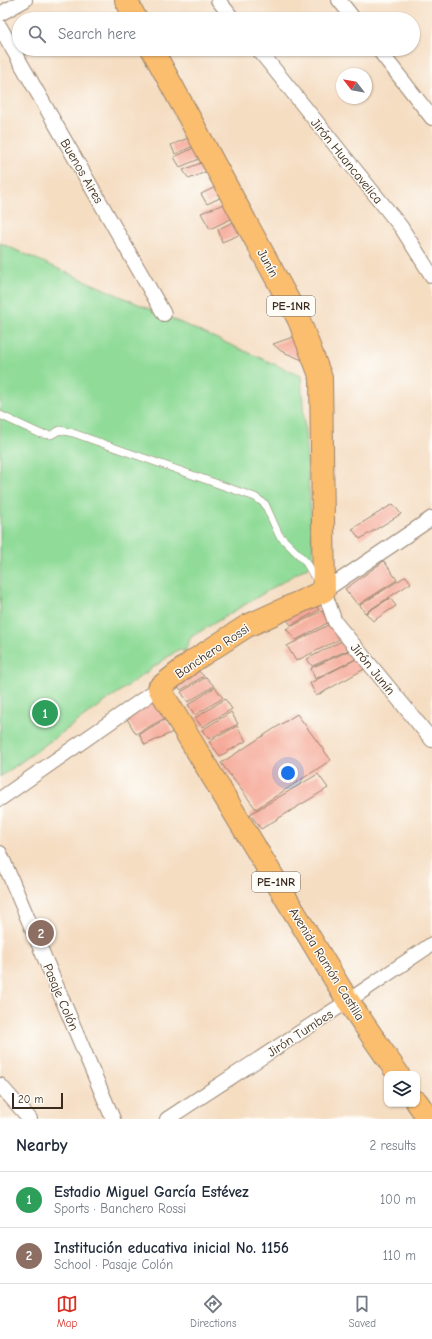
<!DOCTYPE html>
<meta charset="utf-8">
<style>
body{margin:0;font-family:"Comic Neue",sans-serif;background:#f2f2f3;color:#1f2937}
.controls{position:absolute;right:12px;bottom:12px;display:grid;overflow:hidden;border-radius:8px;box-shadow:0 1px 3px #0004}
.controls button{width:36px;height:36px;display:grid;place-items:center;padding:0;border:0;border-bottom:1px solid #e0e1e3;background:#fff;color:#1f2937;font:20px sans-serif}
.compass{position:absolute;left:336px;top:68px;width:36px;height:36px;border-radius:50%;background:#fff;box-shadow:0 1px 3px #0004;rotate:301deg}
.scale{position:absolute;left:12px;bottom:10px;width:51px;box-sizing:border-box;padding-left:4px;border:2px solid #3b2a1e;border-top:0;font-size:11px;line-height:14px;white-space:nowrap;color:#3b2a1e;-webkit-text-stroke:3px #fdfcf7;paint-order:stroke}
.you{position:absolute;left:288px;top:773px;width:14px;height:14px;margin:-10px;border:3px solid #fff;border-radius:50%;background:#1a73e8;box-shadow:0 0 0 6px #1a73e833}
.badge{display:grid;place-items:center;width:26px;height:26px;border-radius:50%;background:#d93025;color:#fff;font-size:13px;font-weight:700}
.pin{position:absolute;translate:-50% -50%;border:2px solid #fff;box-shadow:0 1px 4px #0006}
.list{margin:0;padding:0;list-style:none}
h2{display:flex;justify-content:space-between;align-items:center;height:52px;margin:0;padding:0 16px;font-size:17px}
h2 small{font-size:13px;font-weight:400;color:#747a83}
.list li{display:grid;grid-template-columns:26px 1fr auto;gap:12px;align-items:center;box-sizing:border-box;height:56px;padding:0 16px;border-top:1px solid #e0e1e3}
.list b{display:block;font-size:15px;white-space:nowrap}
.list p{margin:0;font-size:13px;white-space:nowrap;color:#747a83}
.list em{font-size:13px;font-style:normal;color:#747a83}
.icon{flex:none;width:22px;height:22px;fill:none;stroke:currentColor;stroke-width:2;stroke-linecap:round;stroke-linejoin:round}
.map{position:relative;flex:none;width:432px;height:1119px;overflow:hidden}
.search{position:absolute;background:#fff;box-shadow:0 1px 3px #0004;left:12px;right:12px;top:12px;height:44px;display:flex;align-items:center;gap:10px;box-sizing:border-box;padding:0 14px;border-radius:22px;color:#747a83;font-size:15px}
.sheet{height:164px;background:#fff}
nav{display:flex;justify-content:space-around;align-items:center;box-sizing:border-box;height:56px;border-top:1px solid #e0e1e3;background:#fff;font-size:11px;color:#747a83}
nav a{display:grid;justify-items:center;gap:2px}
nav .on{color:#d93025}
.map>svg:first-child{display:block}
.green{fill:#90db98;stroke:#66825b}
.building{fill:#f5a694}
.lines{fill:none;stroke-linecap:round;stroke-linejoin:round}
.lane-casing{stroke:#988470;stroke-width:8}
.street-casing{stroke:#988470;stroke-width:16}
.primary-casing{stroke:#988470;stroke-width:24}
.lane{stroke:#fff;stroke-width:7}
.street{stroke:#fff;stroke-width:14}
.primary{stroke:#fbbd6e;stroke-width:22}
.labels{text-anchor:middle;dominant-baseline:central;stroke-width:3;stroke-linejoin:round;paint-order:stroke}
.shield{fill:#fdfcf7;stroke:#75695f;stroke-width:1}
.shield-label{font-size:12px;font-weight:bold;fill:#3b2a1e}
.street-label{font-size:13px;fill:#3b2a1e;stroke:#fdfcf7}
</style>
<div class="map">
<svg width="432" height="1119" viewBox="0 0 432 1119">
<rect width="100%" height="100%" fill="#fdfcf7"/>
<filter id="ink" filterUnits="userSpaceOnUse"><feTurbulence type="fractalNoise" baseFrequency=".025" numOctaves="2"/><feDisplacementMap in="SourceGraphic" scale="8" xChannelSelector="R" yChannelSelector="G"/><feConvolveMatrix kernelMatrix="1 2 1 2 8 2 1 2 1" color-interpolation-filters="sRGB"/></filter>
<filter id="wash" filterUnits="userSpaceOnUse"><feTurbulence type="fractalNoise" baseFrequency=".012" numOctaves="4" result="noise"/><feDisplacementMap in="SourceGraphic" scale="16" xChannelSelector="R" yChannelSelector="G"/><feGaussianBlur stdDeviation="0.9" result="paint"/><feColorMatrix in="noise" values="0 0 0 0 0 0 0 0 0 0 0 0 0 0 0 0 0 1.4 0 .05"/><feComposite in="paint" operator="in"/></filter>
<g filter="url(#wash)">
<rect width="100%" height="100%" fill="#f5ddc2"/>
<path class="green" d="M0 243 301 376 314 563 191 637 184 652 179 649 0 777Z"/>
<g id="blocks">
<path class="building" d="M193 136 198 144 175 154 171 145Z
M198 146 204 157 180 167 174 157Z
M206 161 210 170 189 179 183 170Z
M220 185 226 195 207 204 201 194Z
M229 202 235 217 210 229 201 213Z
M240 219 246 232 222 242 218 229Z
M299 335 307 362 281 351 273 344Z
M393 504 401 514 360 539 352 529Z
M384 561 397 580 358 605 345 589Z
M406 576 411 583 365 613 360 605Z
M390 598 396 606 373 621 366 613Z
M314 602 319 610 291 625 285 617Z
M322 611 329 622 296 640 286 629Z
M332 623 344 637 296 661 287 646Z
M345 639 353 648 312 666 307 659Z
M353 649 358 658 315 679 311 668Z
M360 657 368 667 316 696 310 683Z
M196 669 204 676 181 690 175 683Z
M206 677 214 686 188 702 181 692Z
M215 687 223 698 195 715 188 705Z
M225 699 232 709 202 727 195 718Z
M153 700 167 717 136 734 126 717Z
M231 712 238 724 209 739 202 730Z
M297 714 331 760 256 809 221 763Z
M166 719 173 732 145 745 139 734Z
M237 726 246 741 220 756 209 742Z
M318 774 328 788 261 829 250 814Z"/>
</g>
</g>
<g filter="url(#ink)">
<use href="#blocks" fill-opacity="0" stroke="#988470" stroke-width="1"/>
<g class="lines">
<defs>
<path id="lane" d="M0 415 41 434 51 435 60 430 73 433 255 497 265 504 279 535 305 561 318 583"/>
<path id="street" d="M218 0 233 19
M339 0 354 19
M0 14 25 0
M0 27 164 314
M258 49 401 227 432 276
M378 49 432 118
M432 518 324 591 335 622 432 740
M0 799 159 688
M0 853 113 1119
M0 1085 30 1119
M167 1119 348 1001 432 944"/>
<path id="primary" d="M126 0 136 19
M152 49 299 320 321 378 324 591 247 626 193 661 159 688 348 1001 398 1074
M417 1102 429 1119"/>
</defs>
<use href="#lane" class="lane-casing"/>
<use href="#street" class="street-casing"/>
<use href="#primary" class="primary-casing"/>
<use href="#lane" class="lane"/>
<use href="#street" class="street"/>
<use href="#primary" class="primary"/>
</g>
</g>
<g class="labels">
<g class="shield">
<rect x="267" y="296" width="48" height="20" rx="3"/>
<rect x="252" y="872" width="48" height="20" rx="3"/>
</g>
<g class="shield-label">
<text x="291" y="306">PE-1NR</text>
<text x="276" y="882">PE-1NR</text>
</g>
<g class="street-label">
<text transform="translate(347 161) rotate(51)">Jirón Huancavelica</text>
<text transform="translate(82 171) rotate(60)">Buenos Aires</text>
<text transform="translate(268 263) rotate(62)">Junín</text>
<text transform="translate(212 651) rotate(-34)">Banchero Rossi</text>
<text transform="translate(373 669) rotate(51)">Jirón Junín</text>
<text transform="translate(327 964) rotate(58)">Avenida Ramón Castilla</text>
<text transform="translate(61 997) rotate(67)">Pasaje Colón</text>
<text transform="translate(300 1033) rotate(-33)">Jirón Tumbes</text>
</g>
</g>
</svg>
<div class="controls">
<button><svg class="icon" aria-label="layers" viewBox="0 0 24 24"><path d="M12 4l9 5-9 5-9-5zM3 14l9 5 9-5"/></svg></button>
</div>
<svg class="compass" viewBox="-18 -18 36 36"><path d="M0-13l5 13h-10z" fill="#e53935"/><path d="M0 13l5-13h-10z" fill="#747a83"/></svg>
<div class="scale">20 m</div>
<div class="you"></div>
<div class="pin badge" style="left:45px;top:713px;background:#2e9e5b">1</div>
<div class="pin badge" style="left:41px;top:933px;background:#8d6e63">2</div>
<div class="search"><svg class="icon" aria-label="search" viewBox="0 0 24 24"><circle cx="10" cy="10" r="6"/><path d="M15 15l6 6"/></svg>Search here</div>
</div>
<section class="sheet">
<h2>Nearby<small>2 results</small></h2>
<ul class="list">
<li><span class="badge" style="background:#2e9e5b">1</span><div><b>Estadio Miguel García Estévez</b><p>Sports · Banchero Rossi</p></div><em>100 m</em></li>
<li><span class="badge" style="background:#8d6e63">2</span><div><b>Institución educativa inicial No. 1156</b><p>School · Pasaje Colón</p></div><em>110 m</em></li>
</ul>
</section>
<nav>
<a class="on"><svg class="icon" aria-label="map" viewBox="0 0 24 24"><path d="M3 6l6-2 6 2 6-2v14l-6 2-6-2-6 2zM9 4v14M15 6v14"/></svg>Map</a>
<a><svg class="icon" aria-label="directions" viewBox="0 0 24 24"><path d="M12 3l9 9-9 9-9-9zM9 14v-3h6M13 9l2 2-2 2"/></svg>Directions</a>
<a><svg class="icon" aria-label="saved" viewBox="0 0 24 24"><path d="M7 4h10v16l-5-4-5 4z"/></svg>Saved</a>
</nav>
